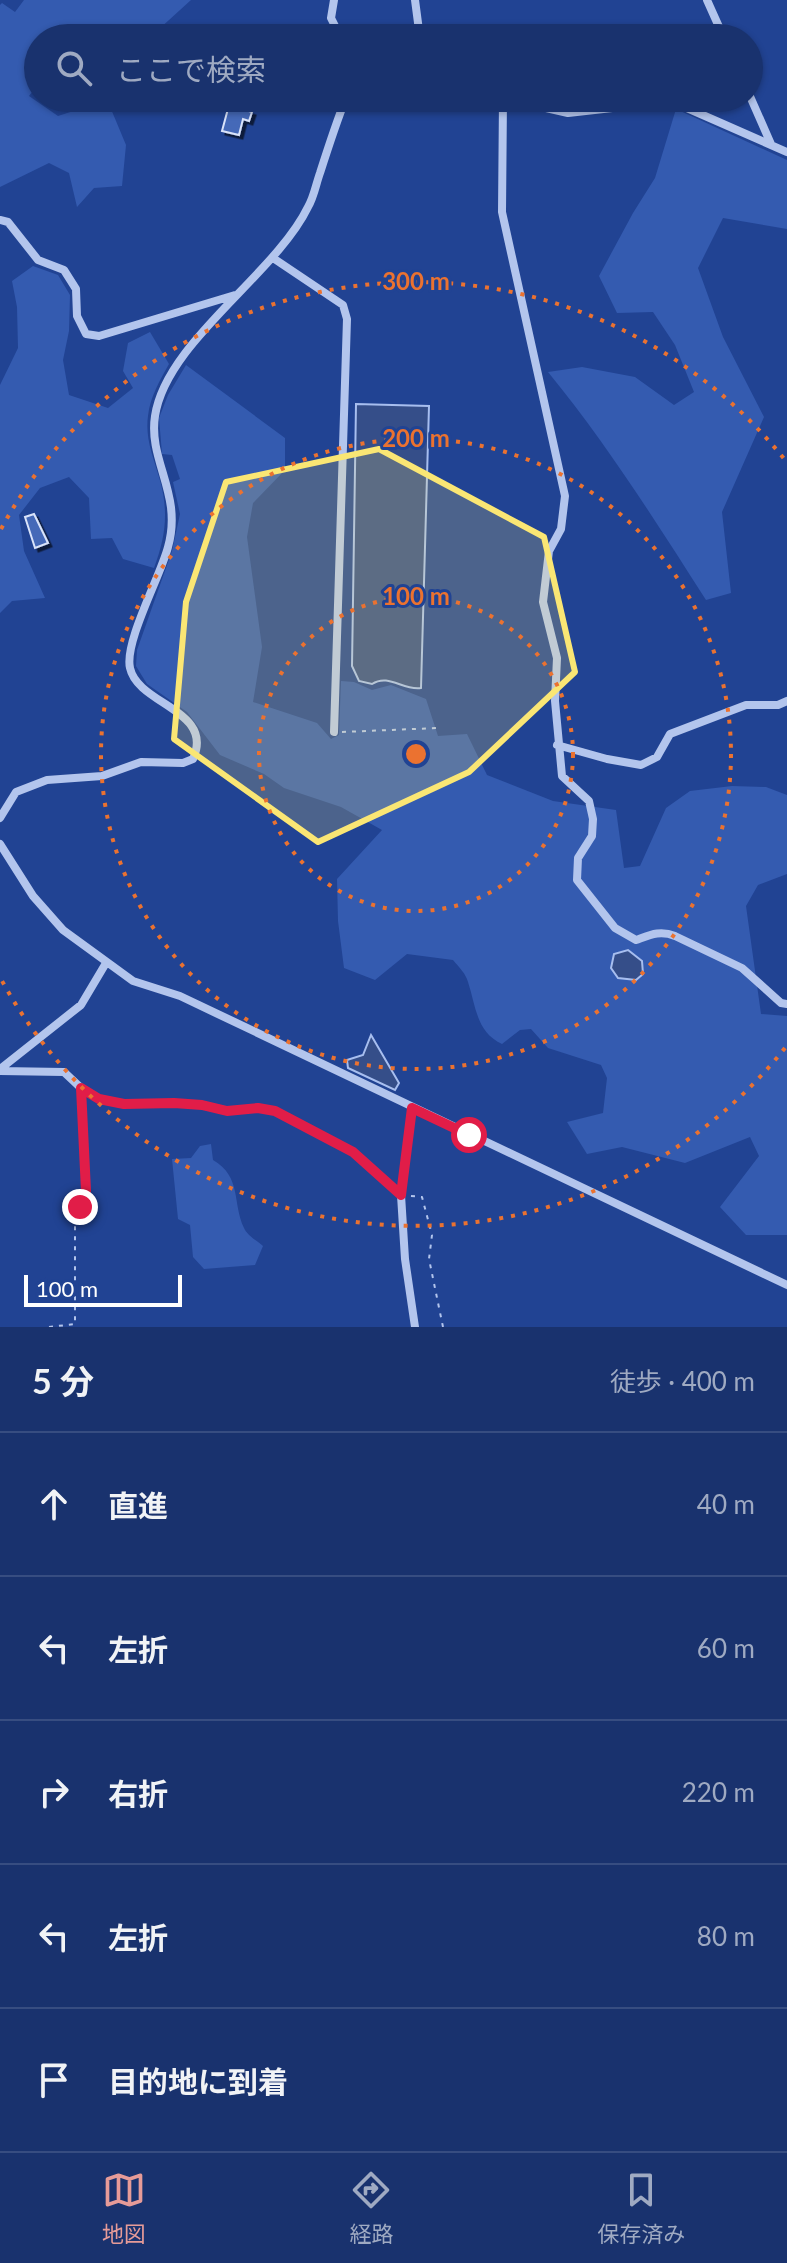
<!DOCTYPE html>
<html lang="ja">
<meta charset="utf-8">
<style>
body{margin:0;font-family:Lato,"Noto Sans JP",sans-serif;background:#223a73;color:#f1f3f6}
.scale{position:absolute;left:24px;bottom:20px;width:158px;box-sizing:border-box;padding-left:8px;border:4px solid #fff;border-top:0;font-size:22px;line-height:28px;white-space:nowrap;color:#fff;-webkit-text-stroke:6px #214393;paint-order:stroke}
.stop{position:absolute;width:24px;height:24px;margin:-18px;border:6px solid #e11d48;border-radius:50%;background:#fff}
.stop.end{background:#e11d48;border-color:#fff;box-shadow:0 2px 8px #0008}
.list{margin:0;padding:0;list-style:none}
h2{display:flex;justify-content:space-between;align-items:center;height:104px;margin:0;padding:0 32px;font-size:34px}
h2 small{font-size:26px;font-weight:400;color:#9faac2}
.list li{display:grid;grid-template-columns:52px 1fr auto;gap:24px;align-items:center;box-sizing:border-box;height:144px;padding:0 32px;border-top:2px solid #374d81}
.list b{display:block;font-size:30px;white-space:nowrap}
.list em{font-size:26px;font-style:normal;color:#9faac2}
.icon{flex:none;width:44px;height:44px;fill:none;stroke:currentColor;stroke-width:2;stroke-linecap:round;stroke-linejoin:round}
.map{position:relative;flex:none;width:787px;height:1327px;overflow:hidden}
.search{position:absolute;background:#19326e;box-shadow:0 2px 6px #0004;left:24px;right:24px;top:24px;height:88px;display:flex;align-items:center;gap:20px;box-sizing:border-box;padding:0 28px;border-radius:44px;color:#9faac2;font-size:30px}
.sheet{height:824px;background:#19326e}
nav{display:flex;justify-content:space-around;align-items:center;box-sizing:border-box;height:112px;border-top:2px solid #374d81;background:#19326e;font-size:22px;color:#9faac2}
nav a{display:grid;justify-items:center;gap:4px}
nav .on{color:#e69b98}
.map>svg:first-child{display:block}
.green{fill:#345bb0}
.water{fill:#354e89;stroke:#a7beef;stroke-width:2}
.building{fill:#4569b8;stroke:#d9e3fa;stroke-width:2;filter:url(#shadow)}
.lines{fill:none;stroke-linecap:round;stroke-linejoin:round}
.path{stroke:#b3c5ed;stroke-width:2;stroke-dasharray:4 6;stroke-linecap:butt}
.minor{stroke:#b3c5ed;stroke-width:8}
.route{stroke:#e11d48;stroke-width:10}
.marked{fill:#fae674;fill-opacity:0.2;stroke:#fae674;stroke-width:6;stroke-linejoin:round}
.ring{fill:none;stroke:#eb7230;stroke-width:4;stroke-dasharray:4 8}
.centre{fill:#eb7230;stroke:#214393;stroke-width:4}
.ring-label{font-size:24px;text-anchor:middle;font-weight:bold;fill:#eb7230;stroke:#214393;stroke-width:6;stroke-linejoin:round;paint-order:stroke}
</style>
<div class="map">
<svg width="787" height="1327" viewBox="0 0 787 1327">
<defs>
<filter id="shadow"><feDropShadow dx="3.5" dy="3.5" stdDeviation="0" flood-color="#0009"/></filter>
</defs>
<rect width="100%" height="100%" fill="#214393"/>
<path class="green" d="M24 0H191L158 30 133 38H38V84L29 96 58 116 92 105 111 109 126 145 122 186 94 188 77 207 69 173 49 163 0 187V5L2 3 15 12Z
M676 109 787 160V229L723 218 698 268 723 337 764 417 722 512 731 593 706 600C656 522 607 444 548 372L582 367 635 377 674 405 694 392 675 345 653 312 617 313 599 276 633 213 655 178Z
M33 266 58 275 70 295 69 331 63 360 69 395 108 408 133 388 123 371 128 343 150 332 169 364C160 380 150 397 148 416 145 438 153 456 159 477 169 510 166 536 154 568L123 559 112 538 91 539 89 498 69 477 40 488 19 515 24 551 45 598 12 601 0 613V385L18 348 17 307 12 281Z
M186 365 285 438V470L253 503 247 537 262 647 253 702 317 723 331 739 339 735 341 681 354 682 372 690 391 685 426 699 438 736 467 734 487 775 553 801 616 810 624 868 640 866 666 808 690 791 732 786 766 787 787 795V874L758 885 746 906 761 1014 787 1016V1235H746L720 1207 759 1156 750 1137 685 1163 622 1147 587 1154 567 1122 603 1113 607 1078 601 1065 548 1048 531 1029 520 1030 502 1044C476 1032 476 1006 468 982 466 974 459 967 453 960L407 954 375 980 344 968 338 921 337 879 382 830 341 807 284 788 264 774 220 755 187 712 147 684 136 666 137 650 172 551 180 514 173 482 180 479 172 455 162 454 159 418 168 395Z
M211 1144 213 1160C242 1177 232 1202 244 1228 247 1235 257 1241 263 1246L255 1265 204 1269 193 1257 190 1225 178 1219 172 1159 191 1158 200 1146Z"/>
<path class="water" d="M356 404 429 406 421 688C403 691 389 673 372 684L359 681 352 666Z
M628 950 642 961 643 974 636 980 618 978 611 968 614 954Z
M371 1035 399 1083 395 1090 348 1068 347 1060 363 1055Z"/>
<path class="building" d="M229 105 252 112 249 121 243 119 239 135 222 131Z
M34 514 48 543 35 548 25 517Z"/>
<g class="lines">
<path class="path" d="M342 732 437 728
M411 1196 422 1197 432 1235 429 1259 443 1327
M49 1327 75 1324V1223L83 1201"/>
<path class="minor" d="M334 0 331 18 341 38
M415 0 420 38
M707 0 724 38
M749 94 771 144
M502 98 568 113 648 104 680 105 787 152
M503 98 502 212 565 496 561 529 549 551 543 602 557 658 555 701 562 776 589 801 593 819 592 836 578 858 577 880 615 928 636 940C650 935 660 930 675 936L742 968 781 1003 787 1004
M0 220 8 222 38 260 64 270 76 289 77 316 86 334 99 336 235 295
M273 258 343 305 347 319 334 732
M557 745 607 759 641 765 657 757 670 734 746 705H778L787 701
M0 818 16 792 47 780 102 776 141 762 183 763 193 759C215 710 138 705 130 668 124 642 161 575 168 547 183 494 148 461 155 416 166 342 275 275 308 207 314 197 316 184 320 173 328 148 336 123 346 98
M0 844 33 896 63 930 133 981 180 996 787 1285
M0 1069 81 1005 106 963
M0 1071 64 1072 81 1088 99 1099 124 1104 174 1103 202 1105 227 1111 258 1108 275 1111 353 1152 401 1195
M81 1088 86 1191
M412 1108 401 1195 405 1259 415 1327"/>
</g>
<g class="lines">
<path class="route" d="M80 1207 86 1191 81 1088 99 1099 124 1104 174 1103 202 1105 227 1111 258 1108 275 1111 353 1152 401 1195 412 1108 469 1135"/>
</g>
<path class="marked" d="M379 449 544 537 575 672 469 772 318 842 174 739 186 602 226 482Z"/>
<g class="ring">
<circle cx="416" cy="754" r="157"/>
<circle cx="416" cy="754" r="315"/>
<path d="M785 1048A472 472 0 0 1 1 979M1 529A472 472 0 0 1 785 460"/>
</g>
<circle cx="416" cy="754" r="12" class="centre"/>
<g class="ring-label">
<text x="416" y="290">300 m</text>
<text x="416" y="447">200 m</text>
<text x="416" y="605">100 m</text>
</g>
</svg>
<div class="scale">100 m</div>
<div class="stop" style="left:469px;top:1135px"></div>
<div class="stop end" style="left:80px;top:1207px"></div>
<div class="search"><svg class="icon" aria-label="search" viewBox="0 0 24 24"><circle cx="10" cy="10" r="6"/><path d="M15 15l6 6"/></svg>ここで検索</div>
</div>
<section class="sheet">
<h2>5 分<small>徒歩 · 400 m</small></h2>
<ul class="list">
<li><svg class="icon" aria-label="ahead" viewBox="0 0 24 24"><path d="M12 20V5M6 11l6-6 6 6"/></svg><div><b>直進</b></div><em>40 m</em></li>
<li><svg class="icon" aria-label="left" viewBox="0 0 24 24"><path d="M17 20v-9H6M10 6l-5 5 5 5"/></svg><div><b>左折</b></div><em>60 m</em></li>
<li><svg class="icon" aria-label="right" viewBox="0 0 24 24"><path d="M7 20v-9h11M14 6l5 5-5 5"/></svg><div><b>右折</b></div><em>220 m</em></li>
<li><svg class="icon" aria-label="left" viewBox="0 0 24 24"><path d="M17 20v-9H6M10 6l-5 5 5 5"/></svg><div><b>左折</b></div><em>80 m</em></li>
<li><svg class="icon" aria-label="arrive" viewBox="0 0 24 24"><path d="M6 21V4h12l-3 4 3 4H6"/></svg><div><b>目的地に到着</b></div></li>
</ul>
</section>
<nav>
<a class="on"><svg class="icon" aria-label="map" viewBox="0 0 24 24"><path d="M3 6l6-2 6 2 6-2v14l-6 2-6-2-6 2zM9 4v14M15 6v14"/></svg>地図</a>
<a><svg class="icon" aria-label="directions" viewBox="0 0 24 24"><path d="M12 3l9 9-9 9-9-9zM9 14v-3h6M13 9l2 2-2 2"/></svg>経路</a>
<a><svg class="icon" aria-label="saved" viewBox="0 0 24 24"><path d="M7 4h10v16l-5-4-5 4z"/></svg>保存済み</a>
</nav>
